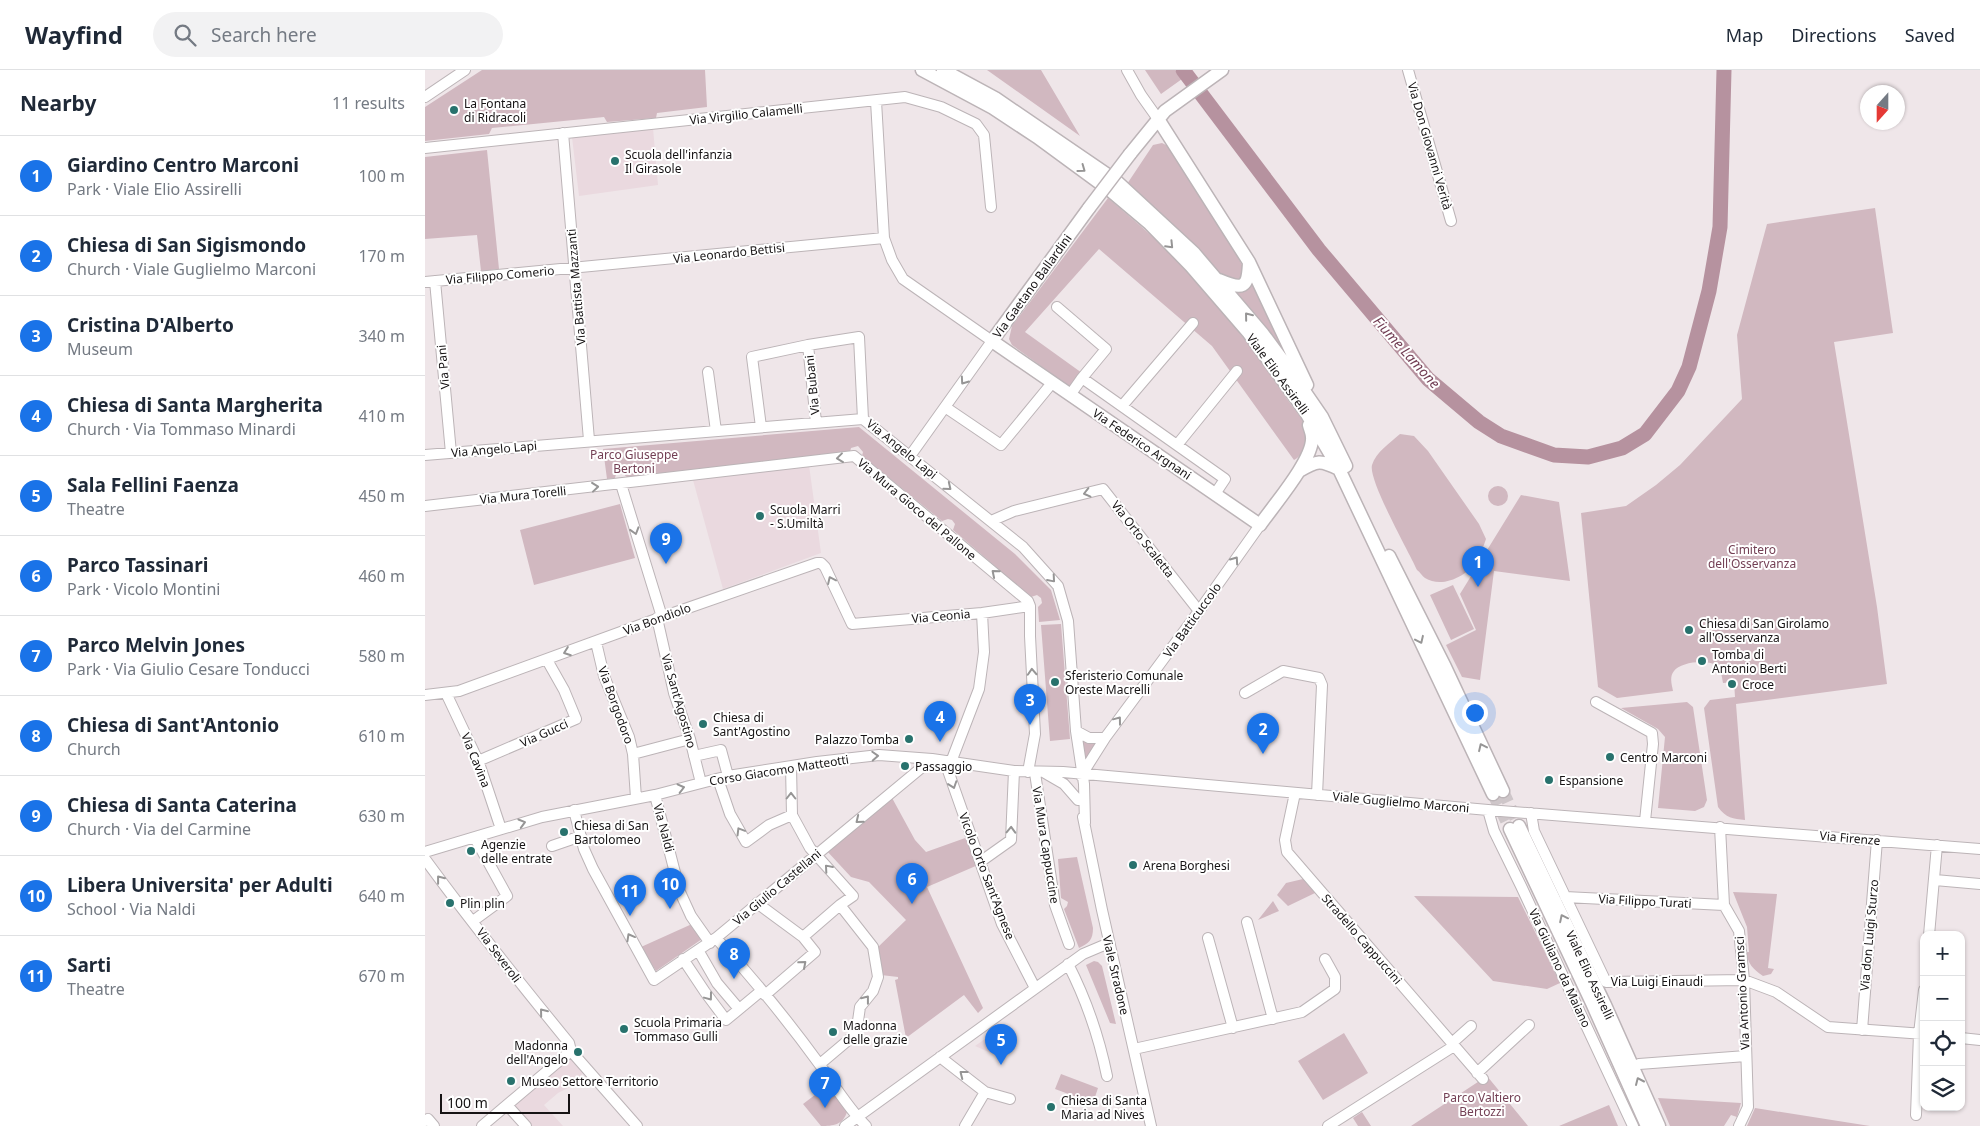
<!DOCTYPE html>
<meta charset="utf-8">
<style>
body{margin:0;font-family:"Noto Sans",sans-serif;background:#f2f2f3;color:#1f2937}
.controls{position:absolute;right:15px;bottom:15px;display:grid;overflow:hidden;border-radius:10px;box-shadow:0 1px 4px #0004}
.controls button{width:45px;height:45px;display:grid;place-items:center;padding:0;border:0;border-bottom:1px solid #e0e1e3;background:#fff;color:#1f2937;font:25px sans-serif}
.compass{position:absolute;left:1435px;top:15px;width:45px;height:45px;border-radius:50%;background:#fff;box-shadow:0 1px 4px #0004;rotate:201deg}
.scale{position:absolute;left:15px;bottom:12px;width:130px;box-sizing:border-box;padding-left:5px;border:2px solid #161314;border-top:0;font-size:14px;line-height:18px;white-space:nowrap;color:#161314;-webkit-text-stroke:4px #fff;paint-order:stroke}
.you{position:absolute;left:1049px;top:642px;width:18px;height:18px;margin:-12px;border:4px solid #fff;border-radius:50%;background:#1a73e8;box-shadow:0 0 0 8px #1a73e833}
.badge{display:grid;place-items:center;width:32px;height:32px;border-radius:50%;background:#1a73e8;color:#fff;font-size:16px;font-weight:700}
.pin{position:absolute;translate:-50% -41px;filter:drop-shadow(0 1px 2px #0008)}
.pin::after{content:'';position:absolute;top:26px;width:18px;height:15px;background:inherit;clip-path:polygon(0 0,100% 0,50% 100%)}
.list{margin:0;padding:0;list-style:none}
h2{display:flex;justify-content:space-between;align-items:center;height:65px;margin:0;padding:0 20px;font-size:21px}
h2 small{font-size:16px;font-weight:400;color:#747a83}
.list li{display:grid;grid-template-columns:32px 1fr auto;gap:15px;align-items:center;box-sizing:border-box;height:80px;padding:0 20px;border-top:1px solid #e0e1e3}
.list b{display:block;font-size:19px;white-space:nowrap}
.list p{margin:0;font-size:16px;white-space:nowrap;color:#747a83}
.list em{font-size:16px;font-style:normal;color:#747a83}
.icon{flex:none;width:28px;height:28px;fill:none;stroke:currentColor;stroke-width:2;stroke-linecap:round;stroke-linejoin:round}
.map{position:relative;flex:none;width:1555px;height:1056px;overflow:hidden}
header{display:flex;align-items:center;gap:30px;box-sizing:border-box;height:70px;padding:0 25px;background:#fff;border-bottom:1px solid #e0e1e3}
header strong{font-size:24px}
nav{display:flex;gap:28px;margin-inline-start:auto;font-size:18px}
.search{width:350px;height:45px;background:#f2f2f3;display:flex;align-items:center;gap:12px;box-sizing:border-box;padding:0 18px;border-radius:28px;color:#747a83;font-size:19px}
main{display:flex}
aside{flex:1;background:#fff}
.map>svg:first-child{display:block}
.built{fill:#ead9df}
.green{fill:#d1b8c0}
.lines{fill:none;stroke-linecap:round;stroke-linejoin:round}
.river{stroke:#b6929f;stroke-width:15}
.major-tunnel{stroke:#cec6c9;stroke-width:12;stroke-dasharray:12 6;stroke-linecap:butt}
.minor-casing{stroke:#bcb4b7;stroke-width:12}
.major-casing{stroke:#bcb4b7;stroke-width:15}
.minor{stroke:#fff;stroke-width:10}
.major{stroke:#fff;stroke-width:12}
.major-bridge-casing{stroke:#bcb4b7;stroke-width:15;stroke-linecap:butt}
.major-bridge{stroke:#fff;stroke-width:12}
.oneway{stroke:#969595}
.poi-dot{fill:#28726d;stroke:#fff;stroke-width:2}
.labels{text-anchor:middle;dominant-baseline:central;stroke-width:4;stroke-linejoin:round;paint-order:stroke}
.poi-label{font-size:12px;fill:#161314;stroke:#fff;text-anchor:start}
.street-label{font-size:12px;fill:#161314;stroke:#fff}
.park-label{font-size:12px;fill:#733f54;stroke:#fff}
.water-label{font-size:14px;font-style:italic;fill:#713d53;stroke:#fff}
</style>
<header>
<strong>Wayfind</strong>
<div class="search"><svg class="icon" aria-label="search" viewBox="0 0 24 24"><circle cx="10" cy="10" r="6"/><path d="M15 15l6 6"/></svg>Search here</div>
<nav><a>Map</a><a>Directions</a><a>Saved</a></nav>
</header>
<main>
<aside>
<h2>Nearby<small>11 results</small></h2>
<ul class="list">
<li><span class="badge">1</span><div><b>Giardino Centro Marconi</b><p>Park · Viale Elio Assirelli</p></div><em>100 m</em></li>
<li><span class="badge">2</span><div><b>Chiesa di San Sigismondo</b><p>Church · Viale Guglielmo Marconi</p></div><em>170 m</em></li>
<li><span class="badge">3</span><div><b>Cristina D'Alberto</b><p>Museum</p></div><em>340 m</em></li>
<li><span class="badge">4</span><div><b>Chiesa di Santa Margherita</b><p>Church · Via Tommaso Minardi</p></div><em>410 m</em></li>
<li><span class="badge">5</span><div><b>Sala Fellini Faenza</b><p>Theatre</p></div><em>450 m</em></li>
<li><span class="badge">6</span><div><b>Parco Tassinari</b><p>Park · Vicolo Montini</p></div><em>460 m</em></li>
<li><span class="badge">7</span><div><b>Parco Melvin Jones</b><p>Park · Via Giulio Cesare Tonducci</p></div><em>580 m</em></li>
<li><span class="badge">8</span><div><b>Chiesa di Sant'Antonio</b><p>Church</p></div><em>610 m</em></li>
<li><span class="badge">9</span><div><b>Chiesa di Santa Caterina</b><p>Church · Via del Carmine</p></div><em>630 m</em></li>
<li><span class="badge">10</span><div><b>Libera Universita' per Adulti</b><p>School · Via Naldi</p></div><em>640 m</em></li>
<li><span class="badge">11</span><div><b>Sarti</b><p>Theatre</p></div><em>670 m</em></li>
</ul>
</aside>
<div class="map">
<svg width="1555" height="1056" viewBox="0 0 1555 1056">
<rect width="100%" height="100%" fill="#efe6e9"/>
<path class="built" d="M228 58 233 115 154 126 147 67Z
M384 395 396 483 298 519 268 410Z
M574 959 566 983 550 976Z
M145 987 159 1002 145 1017 133 1023 119 1035 138 1056H105L85 1035Z"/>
<path class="green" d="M57 0H280L282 37 232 43 231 48 182 52 179 47 67 58 64 64 0 71V37Z
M562 0H616L655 66Z
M720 0H750L757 9 736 24Z
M737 73 745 77 798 158 819 199 816 210 803 211 745 153 702 114 728 75Z
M62 80 74 199 56 201 52 165 0 169V87Z
M683 128C711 152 740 176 765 203 799 241 831 283 860 326 867 337 882 352 883 365 883 375 877 386 869 390L787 276 674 179 600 262 657 303 645 317 587 275 584 269 587 256Z
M1450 138 1468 263 1409 272 1452 537 1462 614 1311 634 1320 750C1308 749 1301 748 1293 737L1279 638 1285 630 1310 627 1309 612 1298 613C1297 607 1296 599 1291 595 1281 589 1255 592 1249 601 1244 607 1247 615 1248 621L1192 628 1173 617 1156 443 1201 436 1231 415 1255 395 1317 329 1312 265 1342 154Z
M828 209 879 316 810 223 821 219Z
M434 357 590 484 626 520 635 550 614 552 613 537 617 533 616 528 612 525 606 527 528 460 530 454 527 450 523 449 517 451 437 386 438 382 433 376 426 378 425 382 202 407 196 402 191 404 190 408 182 409 178 379Z
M975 364 989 366 1003 381 1054 454 1061 469C1058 477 1056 485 1052 491 1042 506 1017 519 1000 508 997 506 995 502 992 500 984 482 943 410 947 395 951 382 966 372 975 364Z
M1063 426a10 10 0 1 1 20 0a10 10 0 1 1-20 0Z
M1096 425 1134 432 1145 511 1069 501 1055 610 1037 607 1021 575 1051 560 1035 524Z
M195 434 210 488 109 515 95 460Z
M1028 515 1049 559 1026 570 1005 525Z
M636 554 645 669 625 671 616 555Z
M1262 632 1268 637 1282 730 1279 737 1270 741 1233 738 1240 667 1233 659 1196 638Z
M657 669 671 672 662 687H659Z
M466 726 490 770 501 782 543 767 553 795 502 817 558 938 553 943 539 925 481 968 470 910 473 909V907L456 905 452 878 481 850 444 812 426 807 401 780Z
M652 787 668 858C668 870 664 873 654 878L639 839 642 836 643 832 636 828 633 789Z
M878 809 890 823 863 836 852 825 861 813Z
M1308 822 1352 824 1343 898 1349 899 1346 904 1338 906C1328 899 1323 894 1321 882H1324L1322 857Z
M989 826 1093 827 1135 913 1122 919 1068 911Z
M848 831 854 841 833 850Z
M267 854 277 869 231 901 216 877Z
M669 891 673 892 677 896 691 954 685 953 661 895Z
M919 963 943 1003 898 1030 873 991Z
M636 1004 673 1018 668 1033 630 1019Z
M1062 1006 1103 1056H986Z
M403 1015 422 1042C418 1055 408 1056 396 1056L378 1034Z
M1233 1028 1316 1033 1312 1047 1306 1045 1299 1056H1245Z
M1184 1035 1193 1056H1134Z
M1330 1038 1445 1056H1322Z
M937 1042 946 1056H933L928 1048Z"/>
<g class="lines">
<path class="river" d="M758 0 894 180 1003 309 1054 352 1076 366 1129 385 1163 387 1197 378 1220 364 1253 321 1264 297 1284 221 1295 157 1299 0"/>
<path class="major-tunnel" d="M1078 721 1094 756
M1068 724 1085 759"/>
<defs>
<path id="minor" d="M702 0 716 25 733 49
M983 0 1026 151
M0 27 40 0
M451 31 459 168 467 190 478 209 567 271 485 386
M138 63 164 370
M0 78 480 27 516 37 551 54 559 65 566 137
M10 211 26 383
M0 212 459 168
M632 237 681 279 657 308
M383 275 434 267 438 349
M283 302 291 361
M645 325 657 308 800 409 790 424
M697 336 768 253
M520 337 576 375 627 313
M336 357 327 287 383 275 391 352
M752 375 812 301
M0 385 438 349 598 477 633 516 643 551 651 661 659 714 660 753
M196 414 237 547
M0 436 429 386 603 531 605 536V566L610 664 603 702
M566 451 589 441 678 419 774 541
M232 548 249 623 265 669 276 713
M171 572 179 606 204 667 208 684 211 728
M21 623 54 693 76 759
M820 623 858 601 894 608 897 615 892 725
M0 625 34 621 237 547 392 493H396L400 497 427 554 557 543 605 536
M1171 632 1227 663 1228 674 1220 751
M651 661 664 668H680
M208 684 265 669
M269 686 296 680 303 706
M53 691 151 649 139 620 122 590
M520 692 577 854 610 918
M526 692 554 619 559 582 557 543
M366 696 367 745 385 778 428 826 415 835 448 877 453 907 448 921 435 937 433 951 427 967 395 994
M610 703 630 835 644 874
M620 703 639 714 653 730
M656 706 680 668 774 541 835 455
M293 709 305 744 321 772 344 755 367 745
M870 723 860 770 862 782 1058 1009
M230 725 255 822 266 846 285 873
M149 740 159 779 168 799 229 910 291 868 507 689
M1063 740 1069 761 1096 816 1208 1056
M1106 743 1109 761 1181 912 1319 910 1351 922 1403 957 1499 964
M658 747 677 840 726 1056
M1295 757 1299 835 1314 861 1319 910 1323 1037 1314 1056
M127 776 156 766
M0 782 117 747 230 725 303 706 392 692 454 685 507 689 589 701 638 702 1063 740 1555 779
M0 789C46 852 95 913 144 973L146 981 212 1056
M555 792 586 770 589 701
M1510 810 1555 814
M1140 827 1299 835
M332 833 378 867
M48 851 82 826 50 768
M822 852 848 949
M1504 865 1512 775
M291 868C328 908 363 951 395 995 410 1016 423 1038 441 1056
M783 868 808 958
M273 880 292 913 314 939
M258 889 280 922 301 950 336 921
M643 894C661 929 674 967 682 1006
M340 925 390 882 378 867 415 835
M1437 960 1452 770
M1536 968 1555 970
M1027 973 1046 956
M709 979 877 942 910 919V907L900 889
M515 987 560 1022 585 1029
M1214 994 1321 986
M1052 1003 1104 955
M82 1035 101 1056
M1491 1045 1494 964 1499 920
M0 1051 3 1049 9 1056
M57 1056 146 981
M420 1056 658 884 684 873
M540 1056 560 1022
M903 1056 1029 976"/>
<path id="major" d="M497 0 568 38 612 67 687 122 725 154 766 196 823 262 880 341 914 399 1068 724
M518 0 570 28 690 110 769 183 838 264 864 299 897 347 921 396
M733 49 824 192 882 315
M705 84 740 41 797 0
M664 138 567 271 835 455C848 436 889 389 887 367 887 363 885 359 884 355
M794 210C818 220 823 219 824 192
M874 401C893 390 895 390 914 399
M964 486 1020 597 1078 721
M1094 756 1180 935 1234 1056
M1085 759 1167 933 1222 1056"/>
</defs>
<use href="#minor" class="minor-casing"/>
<use href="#major" class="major-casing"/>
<use href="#minor" class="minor"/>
<use href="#major" class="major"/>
<defs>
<path id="major-bridge" d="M664 138 705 84"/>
</defs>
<use href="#major-bridge" class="major-bridge-casing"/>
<use href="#major-bridge" class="major-bridge"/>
</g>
<defs><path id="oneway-chevron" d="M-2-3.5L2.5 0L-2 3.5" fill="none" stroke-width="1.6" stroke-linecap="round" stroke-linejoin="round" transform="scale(1.25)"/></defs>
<g class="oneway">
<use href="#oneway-chevron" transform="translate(657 99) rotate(36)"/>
<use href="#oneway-chevron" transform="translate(745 175) rotate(46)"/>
<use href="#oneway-chevron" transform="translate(823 246) rotate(-129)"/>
<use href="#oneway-chevron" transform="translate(539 311) rotate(125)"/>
<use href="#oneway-chevron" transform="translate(415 388) rotate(173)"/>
<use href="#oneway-chevron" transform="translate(170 417) rotate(-6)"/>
<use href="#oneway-chevron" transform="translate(523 417) rotate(39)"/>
<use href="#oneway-chevron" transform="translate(662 423) rotate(166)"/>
<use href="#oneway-chevron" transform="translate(210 461) rotate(73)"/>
<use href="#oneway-chevron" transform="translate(810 490) rotate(-55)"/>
<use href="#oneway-chevron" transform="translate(570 503) rotate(-140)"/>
<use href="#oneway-chevron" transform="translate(627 509) rotate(49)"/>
<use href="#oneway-chevron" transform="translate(406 510) rotate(-115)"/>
<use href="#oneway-chevron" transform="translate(995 570) rotate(65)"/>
<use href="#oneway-chevron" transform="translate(142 582) rotate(160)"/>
<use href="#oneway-chevron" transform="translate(607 602) rotate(-93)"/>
<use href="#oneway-chevron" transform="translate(693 650) rotate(-53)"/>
<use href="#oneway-chevron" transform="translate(1057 677) rotate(-115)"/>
<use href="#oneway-chevron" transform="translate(450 686) rotate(-3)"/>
<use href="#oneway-chevron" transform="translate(528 715) rotate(71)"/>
<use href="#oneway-chevron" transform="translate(256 718) rotate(-14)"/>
<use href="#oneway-chevron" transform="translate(366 726) rotate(-90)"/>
<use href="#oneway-chevron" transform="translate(434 750) rotate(141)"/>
<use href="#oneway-chevron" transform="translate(97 753) rotate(-16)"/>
<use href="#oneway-chevron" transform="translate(586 760) rotate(-88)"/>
<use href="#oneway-chevron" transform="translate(315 761) rotate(-121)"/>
<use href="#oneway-chevron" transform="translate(403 798) rotate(-131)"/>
<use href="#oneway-chevron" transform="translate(15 809) rotate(-128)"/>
<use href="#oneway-chevron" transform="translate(1138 848) rotate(-116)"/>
<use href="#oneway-chevron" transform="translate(205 867) rotate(-119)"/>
<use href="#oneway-chevron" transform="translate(378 894) rotate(-41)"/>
<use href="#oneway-chevron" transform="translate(284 927) rotate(53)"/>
<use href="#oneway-chevron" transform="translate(441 929) rotate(-52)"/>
<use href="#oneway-chevron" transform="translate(118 942) rotate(-129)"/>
<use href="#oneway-chevron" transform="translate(538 1004) rotate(-142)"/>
<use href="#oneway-chevron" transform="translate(1214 1011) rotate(-114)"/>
</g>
<g class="poi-dot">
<circle cx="29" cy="40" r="5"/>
<circle cx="190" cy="91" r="5"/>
<circle cx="335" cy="446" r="5"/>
<circle cx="1264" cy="560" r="5"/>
<circle cx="1277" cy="591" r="5"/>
<circle cx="630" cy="612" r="5"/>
<circle cx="1307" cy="614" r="5"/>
<circle cx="278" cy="654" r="5"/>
<circle cx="484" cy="669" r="5"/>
<circle cx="1185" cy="687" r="5"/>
<circle cx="480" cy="696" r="5"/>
<circle cx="1124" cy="710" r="5"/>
<circle cx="139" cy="762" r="5"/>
<circle cx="46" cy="781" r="5"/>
<circle cx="708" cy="795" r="5"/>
<circle cx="25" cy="833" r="5"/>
<circle cx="199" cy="959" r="5"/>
<circle cx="408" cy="962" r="5"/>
<circle cx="153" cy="982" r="5"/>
<circle cx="86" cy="1011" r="5"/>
<circle cx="626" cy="1037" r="5"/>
</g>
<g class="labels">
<g class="poi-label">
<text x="39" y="33">La Fontana<tspan x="39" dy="14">di Ridracoli</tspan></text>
<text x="200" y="84">Scuola dell'infanzia<tspan x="200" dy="14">Il Girasole</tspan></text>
<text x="345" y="439">Scuola Marri<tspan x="345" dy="14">- S.Umiltà</tspan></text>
<text x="1274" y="553">Chiesa di San Girolamo<tspan x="1274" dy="14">all'Osservanza</tspan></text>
<text x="1287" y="584">Tomba di<tspan x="1287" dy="14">Antonio Berti</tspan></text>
<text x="640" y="605">Sferisterio Comunale<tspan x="640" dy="14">Oreste Macrelli</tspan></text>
<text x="1317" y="614">Croce</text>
<text x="288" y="647">Chiesa di<tspan x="288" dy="14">Sant'Agostino</tspan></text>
<text x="474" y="669" text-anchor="end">Palazzo Tomba</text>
<text x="1195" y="687">Centro Marconi</text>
<text x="490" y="696">Passaggio</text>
<text x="1134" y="710">Espansione</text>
<text x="149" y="755">Chiesa di San<tspan x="149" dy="14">Bartolomeo</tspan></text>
<text x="56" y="774">Agenzie<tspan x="56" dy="14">delle entrate</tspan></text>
<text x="718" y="795">Arena Borghesi</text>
<text x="35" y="833">Plin plin</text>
<text x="209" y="952">Scuola Primaria<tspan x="209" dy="14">Tommaso Gulli</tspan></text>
<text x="418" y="955">Madonna<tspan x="418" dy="14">delle grazie</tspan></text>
<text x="143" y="975" text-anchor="end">Madonna<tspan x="143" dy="14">dell'Angelo</tspan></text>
<text x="96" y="1011">Museo Settore Territorio</text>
<text x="636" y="1030">Chiesa di Santa<tspan x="636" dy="14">Maria ad Nives</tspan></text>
</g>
<g class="street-label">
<text transform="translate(321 44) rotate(-6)">Via Virgilio Calamelli</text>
<text transform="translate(1005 76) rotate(74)">Via Don Giovanni Verità</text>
<text transform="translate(304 183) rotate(-6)">Via Leonardo Bettisi</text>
<text transform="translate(75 205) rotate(-5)">Via Filippo Comerio</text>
<text transform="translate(607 216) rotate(-54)">Via Gaetano Ballardini</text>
<text transform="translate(151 217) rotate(-95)">Via Battista Mazzanti</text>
<text transform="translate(18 297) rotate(-95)">Via Pani</text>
<text transform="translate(853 304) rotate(54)">Viale Elio Assirelli</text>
<text transform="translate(387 315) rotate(-96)">Via Bubani</text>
<text transform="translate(717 374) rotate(34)">Via Federico Argnani</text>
<text transform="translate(69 379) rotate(-5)">Via Angelo Lapi</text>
<text transform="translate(477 379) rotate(39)">Via Angelo Lapi</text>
<text transform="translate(98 425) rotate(-6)">Via Mura Torelli</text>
<text transform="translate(492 439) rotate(40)">Via Mura Gioco del Pallone</text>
<text transform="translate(718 469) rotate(52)">Via Orto Scaletta</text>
<text transform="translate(516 546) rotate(-5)">Via Ceonia</text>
<text transform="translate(232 549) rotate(-20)">Via Bondiolo</text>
<text transform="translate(767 550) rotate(-54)">Via Batticuccolo</text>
<text transform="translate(254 631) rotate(74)">Via Sant'Agostino</text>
<text transform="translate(191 635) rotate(70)">Via Borgodoro</text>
<text transform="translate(119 663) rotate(-24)">Via Gucci</text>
<text transform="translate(51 690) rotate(68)">Via Cavina</text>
<text transform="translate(354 700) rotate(-9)">Corso Giacomo Matteotti</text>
<text transform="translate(976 732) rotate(5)">Viale Guglielmo Marconi</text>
<text transform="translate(239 758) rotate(75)">Via Naldi</text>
<text transform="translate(1425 768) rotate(5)">Via Firenze</text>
<text transform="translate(621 775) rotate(81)">Via Mura Cappuccine</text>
<text transform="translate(562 806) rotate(69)">Vicolo Orto Sant'Agnese</text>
<text transform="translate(352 817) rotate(-40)">Via Giulio Castellani</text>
<text transform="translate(1220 831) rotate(3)">Via Filippo Turati</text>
<text transform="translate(1444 865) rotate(-85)">Via don Luigi Sturzo</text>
<text transform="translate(937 869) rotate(49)">Stradello Cappuccini</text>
<text transform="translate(74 885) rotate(53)">Via Severoli</text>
<text transform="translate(1135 898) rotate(65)">Via Giuliano da Maiano</text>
<text transform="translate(691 905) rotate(77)">Viale Stradone</text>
<text transform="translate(1165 905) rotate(65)">Viale Elio Assirelli</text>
<text x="1232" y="911">Via Luigi Einaudi</text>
<text transform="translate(1317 923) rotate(-93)">Via Antonio Gramsci</text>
</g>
<g class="park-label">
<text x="209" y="384">Parco Giuseppe<tspan x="209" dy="14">Bertoni</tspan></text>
<text x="1327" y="479">Cimitero<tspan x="1327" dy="14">dell'Osservanza</tspan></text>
<text x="1057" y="1027">Parco Valtiero<tspan x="1057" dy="14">Bertozzi</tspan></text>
</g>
<g class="water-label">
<text transform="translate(982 282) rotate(48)">Fiume Lamone</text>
</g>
</g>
</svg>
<div class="controls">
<button>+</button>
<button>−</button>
<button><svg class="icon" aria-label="locate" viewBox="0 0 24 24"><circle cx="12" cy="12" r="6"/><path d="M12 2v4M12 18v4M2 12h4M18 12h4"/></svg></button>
<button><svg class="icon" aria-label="layers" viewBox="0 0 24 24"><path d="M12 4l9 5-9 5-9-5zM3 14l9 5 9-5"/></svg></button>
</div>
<svg class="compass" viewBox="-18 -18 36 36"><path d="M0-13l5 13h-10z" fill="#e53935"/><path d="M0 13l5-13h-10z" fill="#747a83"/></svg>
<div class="scale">100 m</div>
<div class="you"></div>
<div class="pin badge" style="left:1053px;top:517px">1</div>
<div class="pin badge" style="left:838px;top:684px">2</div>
<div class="pin badge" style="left:605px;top:655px">3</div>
<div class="pin badge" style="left:515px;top:672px">4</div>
<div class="pin badge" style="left:576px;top:995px">5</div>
<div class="pin badge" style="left:487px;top:834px">6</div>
<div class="pin badge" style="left:400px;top:1038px">7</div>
<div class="pin badge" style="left:309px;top:909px">8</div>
<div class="pin badge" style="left:241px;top:494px">9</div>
<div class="pin badge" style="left:245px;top:839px">10</div>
<div class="pin badge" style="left:205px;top:846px">11</div>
</div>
</main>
